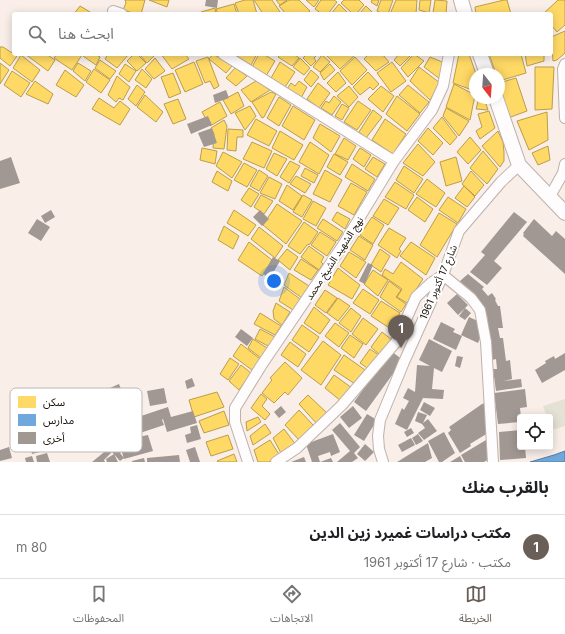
<!DOCTYPE html>
<html lang="ar">
<meta charset="utf-8">
<style>
body{margin:0;font-family:Inter,"Noto Sans Arabic",sans-serif;background:#f6f6f6;color:#202124;direction:rtl}
.controls{position:absolute;right:12px;bottom:12px;display:grid;overflow:hidden;border-radius:4px;box-shadow:0 2px 10px #0003}
.controls button{width:36px;height:36px;display:grid;place-items:center;padding:0;border:0;border-bottom:1px solid #e0e0e0;background:#fff;color:#202124;font:20px sans-serif}
.compass{position:absolute;left:469px;top:68px;width:36px;height:36px;border-radius:50%;background:#fff;box-shadow:0 2px 10px #0003;rotate:163deg}
.you{position:absolute;left:274px;top:281px;width:14px;height:14px;margin:-10px;border:3px solid #fff;border-radius:50%;background:#1a73e8;box-shadow:0 0 0 6px #1a73e833}
.badge{display:grid;place-items:center;width:26px;height:26px;border-radius:50%;background:#695f58;color:#fff;font-size:13px;font-weight:700}
.pin{position:absolute;translate:-50% -33px;filter:drop-shadow(0 1px 2px #0008)}
.pin::after{content:'';position:absolute;top:21px;width:14px;height:12px;background:inherit;clip-path:polygon(0 0,100% 0,50% 100%)}
.list{margin:0;padding:0;list-style:none}
h2{display:flex;justify-content:space-between;align-items:center;height:52px;margin:0;padding:0 16px;font-size:17px}
h2 small{font-size:13px;font-weight:400;color:#757577}
.list li{display:grid;grid-template-columns:26px 1fr auto;gap:12px;align-items:center;box-sizing:border-box;height:64px;padding:0 16px;border-top:1px solid #e0e0e0}
.list b{display:block;font-size:15px;white-space:nowrap}
.list p{margin:0;font-size:13px;white-space:nowrap;color:#757577}
.list em{font-size:13px;font-style:normal;color:#757577}
.icon{flex:none;width:22px;height:22px;fill:none;stroke:currentColor;stroke-width:2;stroke-linecap:round;stroke-linejoin:round}
.map{position:relative;flex:none;width:565px;height:462px;overflow:hidden;direction:ltr}
.search{position:absolute;background:#fff;box-shadow:0 2px 10px #0003;left:12px;right:12px;top:12px;height:44px;display:flex;align-items:center;gap:10px;box-sizing:border-box;padding:0 14px;border-radius:4px;color:#757577;font-size:15px}
.sheet{height:116px;background:#fff}
nav{display:flex;justify-content:space-around;align-items:center;box-sizing:border-box;height:56px;border-top:1px solid #e0e0e0;background:#fff;font-size:11px;color:#757577}
nav a{display:grid;justify-items:center;gap:2px}
nav .on{color:#695f58}
.map>svg:first-child{display:block}
.green{fill:#e4e2d5}
.homes{fill:#ffd966;stroke:#bb9d4b}
.schools{fill:#6fa8dc;stroke:#567b9d}
.building{fill:#a29893}
.lines{fill:none;stroke-linecap:round;stroke-linejoin:round}
.street-casing{stroke:#bcb2ad;stroke-width:12}
.secondary-casing{stroke:#bcb2ad;stroke-width:16}
.street{stroke:#fefcfc;stroke-width:10}
.secondary{stroke:#fefcfc;stroke-width:14}
.labels{text-anchor:middle;dominant-baseline:central;stroke-width:4;stroke-linejoin:round;paint-order:stroke}
.street-label{font-size:10px;fill:#1b120b;stroke:#fff}
.key{fill:#fff;stroke:#bbb8b6;stroke-width:1}
.key-label{font-size:11px;fill:#1b120b}
</style>
<div class="map">
<svg width="565" height="462" viewBox="0 0 565 462">
<rect width="100%" height="100%" fill="#f9eee8"/>
<path class="green" d="M565 399V426L551 430 550 417H547L543 406Z"/>
<path class="homes" d="M125 0H145L141 14H136L123 10 126 3Z
M149 0H169L167 7Z
M245 0H253L257 14H239L235 3Z
M254 0H272L280 12 276 14H263Z
M276 0H287L280 5Z
M289 0H299L310 11 306 14H286L279 6Z
M306 0H319L314 7Z
M321 0H334L337 2 328 14H322L315 9Z
M344 0H359L364 5 356 14H353L341 3Z
M372 0H379L377 6 371 2Z
M381 0H393L388 14H383L377 11Z
M396 0H417L416 14H390Z
M420 0H431L429 13 419 10Z
M435 0 447 1 446 14 433 13Z
M504 0H507L511 14H476L475 7Z
M558 0H565V25L557 32 551 25V14H543Z
M234 4 237 14H218L216 9Z
M339 4 349 14H331Z
M80 6 90 12 88 14H74Z
M366 6 374 14H359Z
M215 8 216 14H202L201 12Z
M565 31V53L557 60 553 61 551 37Z
M0 47H3L17 56 10 66 0 58Z
M25 54H46L55 60 48 71Z
M57 54H80L82 55 72 70 54 58Z
M84 54H95L100 57 96 65 83 56Z
M108 54H127L128 55 117 68 105 59Z
M134 54H137L146 63 137 71 127 61Z
M139 54H153L154 56 147 63Z
M161 54H185L189 59 172 69Z
M213 54 232 66 226 73 209 59Z
M239 54H257L251 65 237 56Z
M259 54H263L275 61 266 76 252 67Z
M281 54H294L299 58 292 66 278 57Z
M307 54H318L314 58 316 61 311 66 303 58Z
M330 54H353L354 56 340 69 327 56Z
M369 54H382L389 62 376 71 364 59Z
M399 54H412L400 66 394 60Z
M414 54 424 61 408 77 401 68Z
M459 54H469L476 74 475 91 453 83Z
M489 54H521L526 73 499 81V74H496Z
M525 54H544V61L527 66Z
M21 55 40 70 32 82 13 68Z
M322 55 330 62 320 72 313 67Z
M208 57 219 86 214 89 210 81 205 83 196 61Z
M355 57 367 70 352 85 340 71Z
M430 57 445 63 440 79 424 67Z
M155 58 165 71 154 79 145 69Z
M300 58 310 68 304 75 293 67Z
M100 60 116 71 110 79 95 68Z
M194 62 203 84 185 92 175 70Z
M280 62 295 72 285 87 271 78Z
M392 62 406 81 391 92 377 73Z
M0 63 9 70 0 84Z
M78 63 91 71 85 81 73 71Z
M125 64 136 71 129 82 119 74Z
M330 64 335 70 324 80 320 73Z
M419 67 440 83 430 100 410 81Z
M535 67H554L552 109 535 110Z
M235 68 247 76 236 86 226 78Z
M94 69 110 80 101 93 86 82Z
M142 69 152 79 146 88 135 80Z
M65 70 84 85 76 97 56 85Z
M311 70 319 77 311 87 304 80Z
M12 71 30 83 21 97 4 85Z
M338 72 346 83 336 92 327 83Z
M368 72 379 84 373 90 370 87 360 95 353 87Z
M173 73 181 93 169 98 161 77Z
M117 76 130 87 123 100 119 98 116 102 108 95Z
M516 78 527 111 508 118 499 93V83Z
M35 81 53 94 48 104 26 94Z
M256 81 270 90 251 102 241 90Z
M299 81 307 87 301 98 287 89 291 83 295 86Z
M318 83 330 93 319 108 307 99Z
M454 84 475 95 470 120 446 107Z
M137 85 145 92 136 106 128 99Z
M408 85 429 102 420 113 399 95Z
M349 86 358 97 349 107 337 96Z
M381 86 394 96 383 112 368 99Z
M238 92 244 106 231 114 223 100Z
M271 92 276 94 264 117 262 118 252 102Z
M145 95 163 112 156 122 137 107Z
M334 96 341 102 332 115 321 108 326 101 329 103Z
M397 96 420 114 407 131 386 114Z
M279 97 291 105 279 126 267 118Z
M99 98 114 108 120 101 130 109 120 125 92 109Z
M479 98H484L488 110 476 109Z
M178 99 186 119 173 124 164 104Z
M358 101 371 110 357 130 344 122Z
M220 102 227 116 210 126 202 112Z
M342 104 349 108 342 120 335 116Z
M250 106 256 116 245 130 235 113Z
M293 106 315 120 304 140 282 126Z
M446 108 469 121 459 136 443 116Z
M373 110 382 117 366 138 359 132Z
M489 111 495 128 480 139 476 131 482 127 478 114Z
M547 112 548 140 529 150 517 121Z
M442 117 457 137 450 145 433 128Z
M256 119 277 131 269 146 247 135Z
M385 119 406 134 393 154 372 140Z
M224 120 227 126 224 149 213 148 214 134 211 128Z
M320 124 340 136 331 152 313 138Z
M428 128 443 143 433 155 418 141Z
M228 129 243 130V137H237L236 151 227 150Z
M280 131 303 145 294 160 272 148Z
M498 131 503 142 504 152V161L500 167 482 146Z
M470 137 481 150 468 164 457 152Z
M344 138 356 146 348 160 335 154Z
M252 142 272 151 264 168 243 159Z
M310 142 329 155 319 174 299 162Z
M418 144 435 162 423 176 403 163Z
M548 146 550 160 538 165 532 153Z
M202 148 217 151 215 164 200 160Z
M360 148 371 155 364 167 353 159Z
M483 151 498 169 487 184 470 168Z
M223 152 242 162 232 178 216 166Z
M274 153 287 159 277 176 266 169Z
M334 154 348 162 340 175 327 167Z
M373 157 385 164 377 177 365 169Z
M456 157 462 181 446 186 440 162Z
M290 161 300 166 289 183 280 177Z
M244 163 257 170 247 187 234 180Z
M352 164 375 179 368 191 345 177Z
M404 166 423 179 414 193 396 180Z
M305 168 318 175 314 183 301 176Z
M259 170 268 176 259 191 250 186Z
M325 170 342 180 330 202 313 194Z
M217 171 232 181 228 191 212 182Z
M471 171 484 185 475 196 462 184Z
M296 176 311 184 305 193 290 184Z
M269 177 282 184 275 199 260 193Z
M427 179 445 193 436 207 416 194Z
M395 182 414 195 406 209 385 197Z
M351 183 367 192 354 215 338 206Z
M287 185 302 196 293 210 279 201Z
M464 186 475 197 467 207 455 198Z
M249 188 259 194 251 207 241 200Z
M261 195 273 201 264 214 254 207Z
M303 195 312 200 302 217 293 212Z
M417 197 433 209 425 222 408 210Z
M448 197 466 209 458 223 439 210Z
M384 199 399 208 388 225 373 216Z
M313 201 326 208 316 226 303 219Z
M277 204 302 221 286 244 263 225Z
M234 210 256 225 248 236 227 223Z
M337 212 350 219 345 229 332 220Z
M439 213 457 224 437 257 420 245Z
M372 217 384 225 373 244 360 235Z
M323 219 343 232 337 241 317 228Z
M304 222 318 232 310 244 307 245 300 254 288 246Z
M224 226 239 236 233 249 218 240Z
M259 227 283 246 275 258 251 239Z
M389 228 406 238 399 249 401 251 397 258 378 245Z
M320 232 336 242 327 256 311 245Z
M359 236 373 245 365 260 350 250Z
M249 242 272 260 262 276 238 260Z
M411 242 435 258 426 275 400 256Z
M309 246 324 257 321 262 323 264 319 270 301 257Z
M287 249 298 257 290 270 278 260Z
M380 249 390 256 381 272 371 265Z
M349 252 366 262 356 278 340 266Z
M301 259 318 270 311 280 294 270Z
M401 262 423 279 407 303 397 297 402 289 382 275 385 269 393 274Z
M338 268 360 285 352 299 328 285Z
M373 270 388 280 378 296 364 284Z
M289 273 309 286 302 298 284 285Z
M389 281 401 290 396 297 406 304 401 312 380 297Z
M284 287 300 299 293 310 279 301Z
M363 289 379 300 370 314 353 303Z
M325 290 337 298 326 313 315 305Z
M338 298 350 306 338 321 327 313Z
M381 301 400 313 391 329 371 316Z
M276 303 290 312 282 325 274 319 273 311Z
M314 307 330 320 320 334 304 323Z
M351 308 361 316 351 332 339 323Z
M260 313 281 326 275 335 254 324Z
M363 318 378 329 366 345 352 334Z
M335 323 349 333 339 347 325 336Z
M302 325 319 337 309 352 292 340Z
M260 329 275 337 268 346 255 339Z
M382 332 392 340 380 355 371 347Z
M350 335 363 344 354 358 341 348Z
M253 339 267 348 261 358 248 348Z
M323 341 341 355 321 385 301 370Z
M290 342 306 354 298 367 281 355Z
M241 344 260 359 252 370 233 356Z
M370 349 380 356 370 370 360 363Z
M344 355 365 370 355 384 334 370Z
M230 358 239 364 228 380 220 374Z
M285 362 302 378 288 395 285 392 274 403 262 393 272 380 270 378Z
M241 365 251 373 239 390 229 381Z
M334 375 352 388 341 401 325 388Z
M217 392 224 407 194 417 189 400Z
M261 394 267 399 262 406 270 414 265 420 251 408Z
M308 395 328 414 317 424 299 404Z
M299 410 314 426 300 441 285 425Z
M224 411 229 425 204 433 199 421Z
M258 417 261 422 247 431 246 422Z
M265 424 271 433 253 445 250 436Z
M284 429 296 445 282 455 273 438Z
M228 435 233 449 211 456 206 442Z
M270 440 280 456 269 462H258L254 450Z
M234 454 237 462H218L217 461Z"/>
<path class="schools" d="M565 451V462H530L554 455Z"/>
<path class="building" d="M206 0H218L217 8 205 6Z
M226 90 229 98 215 103 213 95Z
M208 116 212 125 191 134 187 124Z
M212 128 217 143 204 147 198 133Z
M11 157 20 183 0 189V161Z
M51 210 55 217 45 223 41 216Z
M260 210 269 219 262 226 253 217Z
M514 212 527 222 494 261 502 268 487 285 470 272 485 255 481 252Z
M37 219 50 227 41 241 28 233Z
M534 219 552 236 556 231 565 239V274L523 236 524 234 523 233Z
M273 257 280 261 270 278 263 274Z
M368 263 373 265 365 284 359 281Z
M468 274 484 287 482 289 488 296 492 293 496 299 495 300 498 306H500L503 328H498L500 338H503L506 361 510 360 512 379 503 381 521 379 522 387 496 391 493 369H497L496 359 492 360 487 315 483 308 460 281Z
M457 294 468 305 458 315 447 303Z
M465 308 471 313 465 320 459 316Z
M469 317 480 322 477 328 483 331 478 343 461 335Z
M441 322 455 329 453 332 462 336 456 350 433 339Z
M241 329 253 338 247 346 235 337Z
M429 339 452 351 442 372 434 368 432 389 444 390 443 399 423 398 407 430 395 424 402 408 404 410 409 401 403 398 408 388 415 392 417 365 430 366 419 360Z
M391 351 403 360 366 411 354 402Z
M565 353V370L542 383 535 370 546 363 545 361 554 356 555 359Z
M457 356 463 357 460 368 455 366Z
M192 378 195 386 187 389 185 381Z
M119 384 121 389 114 393 116 397 108 400 103 391Z
M164 388 167 403 150 406 147 391Z
M525 389 527 407 520 408 521 417H520V422L498 424 494 393Z
M424 402 435 408 430 416 420 410Z
M485 403 488 433 470 444 471 446 460 453 448 433 451 430 449 427 482 404Z
M281 406 286 412 279 418 274 412Z
M353 406 362 418 349 428 340 417Z
M168 407 171 417 193 411 197 423 167 432 163 419 162 420 164 425 137 434 132 419Z
M418 412 427 415 423 423 428 419 437 431 424 440 418 433 425 428 422 424 415 421Z
M367 414 377 420 364 441 354 435Z
M340 423 360 447 354 453 358 458 352 462H337L350 451 332 430Z
M197 425 201 439 187 443 185 435 191 433 190 427Z
M411 428 414 433 407 437 404 432Z
M520 430V447H525L526 458 500 460 499 432Z
M444 432 455 453 442 462H439L428 441Z
M333 434 340 452 331 456 330 452 318 456 320 462H312L306 444Z
M418 434 423 441 416 445 412 438Z
M148 435 153 451 124 459 122 452 140 447 138 437Z
M411 438 415 445 402 452 398 445Z
M119 440 125 448 120 453 124 458 120 461 112 452 104 460 105 462H92Z
M486 440 487 450 489 459 484 462H465L461 455Z
M428 443 432 458 425 462H397Z
M38 444 40 452 32 454 30 446Z
M365 444 374 452 365 461 357 454Z
M9 447 12 458 0 461V450Z
M195 447 200 462H190L186 450Z
M47 453 50 462H37L36 456Z
M114 454 118 462H107L106 459Z
M179 455 180 462H147V458Z
M32 456 34 462H26L25 458Z
M460 456 463 462H450Z
M304 457 306 462H291Z
M144 458 145 462H132V461Z
M331 458 333 462H320Z"/>
<g class="lines">
<defs>
<path id="street" d="M113 11 122 14
M223 54 394 161
M565 64 563 69 565 118
M549 198 563 173 565 164
M248 462 235 422V408L261 366 343 245 394 161 432 110 443 86 449 54
M276 462 297 448 342 405 396 342 416 297 431 283 443 275 471 298 480 310 486 342 493 462
M383 462 379 449 378 436 380 420 404 362 443 275 459 231 501 182 519 165"/>
<path id="secondary" d="M461 0 465 14
M480 54 487 74
M496 98 519 165 565 213"/>
</defs>
<use href="#street" class="street-casing"/>
<use href="#secondary" class="secondary-casing"/>
<use href="#street" class="street"/>
<use href="#secondary" class="secondary"/>
</g>
<g class="labels">
<g class="street-label">
<text transform="translate(334 258) rotate(-57)">نهج الشهيد الشيخ محمد</text>
<text transform="translate(438 282) rotate(-67)">شارع 17 أكتوبر 1961</text>
</g>
</g>
<rect x="10" y="388" width="132" height="64" rx="6" class="key"/>
<rect x="18" y="396" width="18" height="12" fill="#ffd966"/>
<rect x="18" y="414" width="18" height="12" fill="#6fa8dc"/>
<rect x="18" y="432" width="18" height="12" fill="#a29893"/>
<g class="key-label">
<text x="43" y="406">سكن</text>
<text x="43" y="424">مدارس</text>
<text x="43" y="442">أخرى</text>
</g>
</svg>
<div class="controls">
<button><svg class="icon" aria-label="locate" viewBox="0 0 24 24"><circle cx="12" cy="12" r="6"/><path d="M12 2v4M12 18v4M2 12h4M18 12h4"/></svg></button>
</div>
<svg class="compass" viewBox="-18 -18 36 36"><path d="M0-13l5 13h-10z" fill="#e53935"/><path d="M0 13l5-13h-10z" fill="#757577"/></svg>
<div class="you"></div>
<div class="pin badge" style="left:401px;top:348px">1</div>
<div class="search"><svg class="icon" aria-label="search" viewBox="0 0 24 24"><circle cx="10" cy="10" r="6"/><path d="M15 15l6 6"/></svg>ابحث هنا</div>
</div>
<section class="sheet">
<h2>بالقرب منك<small></small></h2>
<ul class="list">
<li><span class="badge">1</span><div><b>مكتب دراسات غميرد زين الدين</b><p>مكتب · شارع 17 أكتوبر 1961</p></div><em>80 m</em></li>
</ul>
</section>
<nav>
<a class="on"><svg class="icon" aria-label="map" viewBox="0 0 24 24"><path d="M3 6l6-2 6 2 6-2v14l-6 2-6-2-6 2zM9 4v14M15 6v14"/></svg>الخريطة</a>
<a><svg class="icon" aria-label="directions" viewBox="0 0 24 24"><path d="M12 3l9 9-9 9-9-9zM9 14v-3h6M13 9l2 2-2 2"/></svg>الاتجاهات</a>
<a><svg class="icon" aria-label="saved" viewBox="0 0 24 24"><path d="M7 4h10v16l-5-4-5 4z"/></svg>المحفوظات</a>
</nav>
